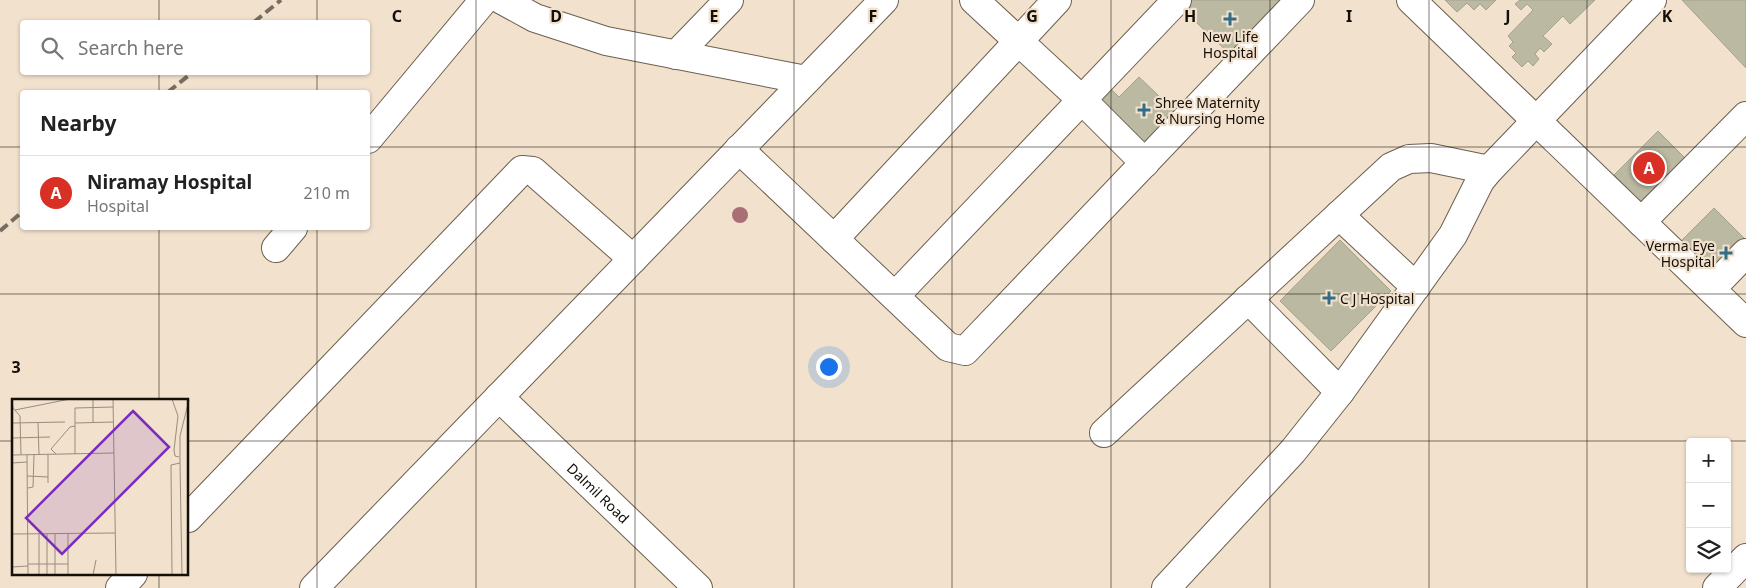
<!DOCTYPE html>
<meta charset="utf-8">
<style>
body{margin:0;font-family:"Noto Sans",sans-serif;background:#f2f2f2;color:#222}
.controls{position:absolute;right:15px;bottom:15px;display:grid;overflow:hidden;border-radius:5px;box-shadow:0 1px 4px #0004}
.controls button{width:45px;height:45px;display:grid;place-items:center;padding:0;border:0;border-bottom:1px solid #e0e0e0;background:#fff;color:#222;font:25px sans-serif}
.you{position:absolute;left:828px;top:366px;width:18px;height:18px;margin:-12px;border:4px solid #fff;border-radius:50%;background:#1a73e8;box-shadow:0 0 0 8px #1a73e833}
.badge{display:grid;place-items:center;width:32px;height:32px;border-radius:50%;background:#d93025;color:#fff;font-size:16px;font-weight:700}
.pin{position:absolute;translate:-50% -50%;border:2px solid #fff;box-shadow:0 1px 5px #0006}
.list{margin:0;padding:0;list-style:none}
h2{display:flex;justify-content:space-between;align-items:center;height:65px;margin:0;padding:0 20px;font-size:21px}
h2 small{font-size:16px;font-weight:400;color:#767676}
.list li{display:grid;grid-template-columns:32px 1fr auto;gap:15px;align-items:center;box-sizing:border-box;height:75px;padding:0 20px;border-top:1px solid #e0e0e0}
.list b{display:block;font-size:19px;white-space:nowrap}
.list p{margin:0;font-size:16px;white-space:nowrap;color:#767676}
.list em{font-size:16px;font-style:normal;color:#767676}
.icon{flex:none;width:28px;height:28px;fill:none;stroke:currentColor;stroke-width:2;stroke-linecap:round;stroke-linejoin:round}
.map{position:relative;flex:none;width:1746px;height:588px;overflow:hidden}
.search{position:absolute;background:#fff;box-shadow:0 1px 4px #0004;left:20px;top:20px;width:350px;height:55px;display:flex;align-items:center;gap:12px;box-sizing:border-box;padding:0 18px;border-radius:5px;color:#767676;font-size:19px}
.panel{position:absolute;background:#fff;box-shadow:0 1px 4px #0004;left:20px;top:90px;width:350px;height:140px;border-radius:5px}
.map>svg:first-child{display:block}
.building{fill:#bbb9a2;stroke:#a4a28b}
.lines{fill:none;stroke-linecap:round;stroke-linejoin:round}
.minor-casing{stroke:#6d5f4e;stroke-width:30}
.minor{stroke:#fff;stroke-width:28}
.rail{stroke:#776d60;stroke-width:4;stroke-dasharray:10 5;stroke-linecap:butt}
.tree{fill:#a87074}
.grid{fill:none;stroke:#140f08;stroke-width:1;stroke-opacity:0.55}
.poi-dot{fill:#326c85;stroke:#f1e1cd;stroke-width:2}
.labels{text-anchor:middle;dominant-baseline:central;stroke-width:4.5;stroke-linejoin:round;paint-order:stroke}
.poi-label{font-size:14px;fill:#140f08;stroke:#f1e1cd;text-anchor:start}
.street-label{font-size:14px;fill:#140f08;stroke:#f1e1cd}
.inset-road{fill:none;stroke:#998d7e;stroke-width:1}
.view{fill:#7b2cbf;fill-opacity:0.15;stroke:#7b2cbf;stroke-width:2.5}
.inset-edge{fill:none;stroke:#140f08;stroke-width:2.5}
.grid-label{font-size:16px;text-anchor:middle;font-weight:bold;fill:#140f08;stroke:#f1e1cd;stroke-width:4.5;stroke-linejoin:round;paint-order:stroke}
</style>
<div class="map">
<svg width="1746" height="588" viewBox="0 0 1746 588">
<rect width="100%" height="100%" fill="#f1e1cd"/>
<path class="building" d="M1188 0H1286L1232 56 1181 8Z
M1445 0H1496L1486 10 1480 4 1474 10 1467 3 1457 12Z
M1520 0H1595L1570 24 1563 16 1543 36 1552 44 1544 52 1540 48 1535 54 1539 59 1533 66 1528 61 1522 67 1512 57 1516 53 1509 46 1513 42 1508 36 1533 10 1527 4 1521 10 1515 4Z
M1682 0H1746V68Z
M1139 77 1179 115 1148 147 1095 95 1106 84 1119 97Z
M1658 131 1686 159 1642 203 1614 175Z
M1714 208 1744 238 1711 270 1682 240Z
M1340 240 1391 291 1331 351 1280 301Z"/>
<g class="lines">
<defs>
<g id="minor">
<path d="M502 0 535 18 606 41 806 80"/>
<path d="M974 0 1082 100 1145 163"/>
<path d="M1411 0 1746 323"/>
<path d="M676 55 729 0"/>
<path d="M368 139 484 0"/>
<path d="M739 149 948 347 965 351 1300 0"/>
<path d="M1339 215 1416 287"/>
<path d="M1641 222 1746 116"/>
<path d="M834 239 1057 0"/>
<path d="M276 248 293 228"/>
<path d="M1711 289 1746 253"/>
<path d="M895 296 1177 0"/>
<path d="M1248 299 1340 392"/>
<path id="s1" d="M499 397 698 588"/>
<path d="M1104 433 1391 167 1409 159 1431 158 1489 170"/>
<path d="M188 518 522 170 533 171 633 259"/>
<path d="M120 588 133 574"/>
<path d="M314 588 884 0"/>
<path d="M1166 588 1293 451 1340 392 1453 235 1480 181 1489 170 1652 0"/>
<path d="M1717 588 1746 558"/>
</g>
</defs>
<use href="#minor" class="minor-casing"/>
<use href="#minor" class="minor"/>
<path class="rail" d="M254 22 281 0
M168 92 193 72
M0 231 22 212"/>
</g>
<circle class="tree" cx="740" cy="215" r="8"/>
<path class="grid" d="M159 0V22M317 0V22M476 0V588M635 0V588M794 0V588M952 0V588M1111 0V588M1270 0V588M1429 0V588M1587 0V588M159 72V92M317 72V92M0 147H22M368 147H1746M159 228V400M317 228V588M0 294H1746M0 441H14M188 441H1746M159 574V588"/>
<g class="poi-dot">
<path d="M1227.5 11.5h5v5h5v5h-5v5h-5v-5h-5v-5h5z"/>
<path d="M1141.5 102.5h5v5h5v5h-5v5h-5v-5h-5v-5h5z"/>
<path d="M1723.5 245.5h5v5h5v5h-5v5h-5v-5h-5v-5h5z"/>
<path d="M1326.5 290.5h5v5h5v5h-5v5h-5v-5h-5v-5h5z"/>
</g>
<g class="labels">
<g class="poi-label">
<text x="1230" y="36" text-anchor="middle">New Life<tspan x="1230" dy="16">Hospital</tspan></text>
<text x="1155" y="102">Shree Maternity<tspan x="1155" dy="16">&amp; Nursing Home</tspan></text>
<text x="1715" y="245" text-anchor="end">Verma Eye<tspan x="1715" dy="16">Hospital</tspan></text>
<text x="1340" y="298">C J Hospital</text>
</g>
<g class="street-label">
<text stroke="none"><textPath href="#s1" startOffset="138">Dalmil Road</textPath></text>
</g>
</g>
<g transform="translate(12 399)">
<rect width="176" height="176" fill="#f1e1cd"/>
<path class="inset-road" d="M0 0 1 9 8 17 9 56M81 0V23M101 0 104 176M160 0 166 17 162 51 163 57 167 58M3 11 58 0M0 24 53 23M26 24 27 55M63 24 102 23M0 39 38 38M44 55 39 50 58 28 63 27M63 55V9L101 8M0 56 102 54M15 56 16 176M0 64 15 63M168 64 170 176M15 77 36 78M36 84V55M16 89 21 88 22 56M56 134V176M0 135 103 134M27 135V176M35 135V176M43 135V176M16 165H56M0 168 16 167M81 176 84 161M160 176 159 66 168 64V37L177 1"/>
<path class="view" d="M121 12 157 48 50 155 14 119Z"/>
<rect width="176" height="176" class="inset-edge"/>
</g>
<g class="grid-label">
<text x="397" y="22">C</text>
<text x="556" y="22">D</text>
<text x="714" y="22">E</text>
<text x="873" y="22">F</text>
<text x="1032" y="22">G</text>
<text x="1190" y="22">H</text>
<text x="1349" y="22">I</text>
<text x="1508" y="22">J</text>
<text x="1667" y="22">K</text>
<text x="16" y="373">3</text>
</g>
</svg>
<div class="controls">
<button>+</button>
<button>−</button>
<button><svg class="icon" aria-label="layers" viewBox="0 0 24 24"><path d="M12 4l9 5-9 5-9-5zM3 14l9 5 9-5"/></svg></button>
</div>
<div class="you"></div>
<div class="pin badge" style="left:1649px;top:168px">A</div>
<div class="search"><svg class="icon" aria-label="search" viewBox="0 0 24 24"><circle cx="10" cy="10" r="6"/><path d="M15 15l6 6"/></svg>Search here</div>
<section class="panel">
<h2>Nearby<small></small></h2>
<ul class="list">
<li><span class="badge">A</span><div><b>Niramay Hospital</b><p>Hospital</p></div><em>210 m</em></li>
</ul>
</section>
</div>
